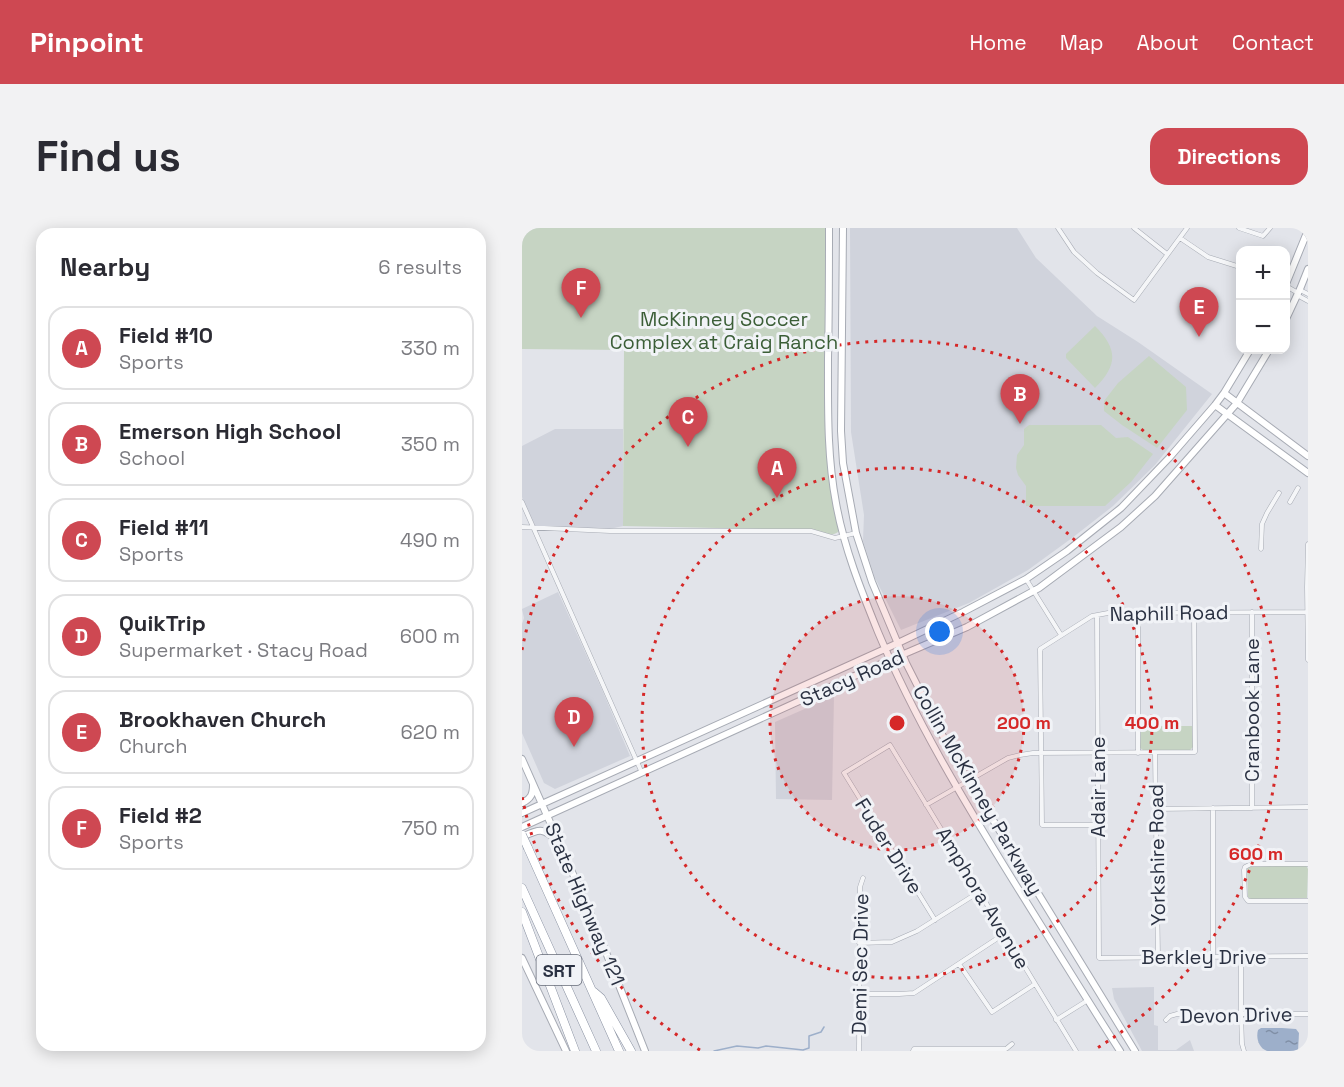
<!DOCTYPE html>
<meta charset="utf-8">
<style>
body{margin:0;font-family:"Space Grotesk",sans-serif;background:#f2f2f3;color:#2b2b33}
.controls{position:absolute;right:18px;top:18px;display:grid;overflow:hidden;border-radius:12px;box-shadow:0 3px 15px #0003}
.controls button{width:54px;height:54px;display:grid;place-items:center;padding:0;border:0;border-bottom:2px solid #e1e1e2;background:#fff;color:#2b2b33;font:30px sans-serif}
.you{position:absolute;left:418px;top:404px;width:21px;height:21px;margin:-15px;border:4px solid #fff;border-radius:50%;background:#1a73e8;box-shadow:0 0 0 9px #1a73e833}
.badge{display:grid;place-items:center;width:39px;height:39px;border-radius:50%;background:#ce4852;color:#fff;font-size:20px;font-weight:700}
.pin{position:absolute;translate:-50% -50px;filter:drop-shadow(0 2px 3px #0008)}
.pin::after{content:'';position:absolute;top:32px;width:21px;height:18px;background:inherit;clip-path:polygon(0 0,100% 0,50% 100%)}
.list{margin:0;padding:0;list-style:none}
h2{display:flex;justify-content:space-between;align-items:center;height:78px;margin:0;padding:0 24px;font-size:26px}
h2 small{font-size:20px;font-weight:400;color:#7c7c81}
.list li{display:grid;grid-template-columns:39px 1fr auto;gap:18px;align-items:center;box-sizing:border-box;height:84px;margin:0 12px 12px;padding:0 12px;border:2px solid #e1e1e2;border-radius:18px}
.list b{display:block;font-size:22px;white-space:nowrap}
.list p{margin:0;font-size:20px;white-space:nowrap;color:#7c7c81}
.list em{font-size:20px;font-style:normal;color:#7c7c81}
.map{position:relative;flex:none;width:786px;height:823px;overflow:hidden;border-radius:18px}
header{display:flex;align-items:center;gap:36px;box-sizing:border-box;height:84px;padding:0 30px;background:#ce4852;color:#fff}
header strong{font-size:28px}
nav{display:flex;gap:33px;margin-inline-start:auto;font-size:21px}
.intro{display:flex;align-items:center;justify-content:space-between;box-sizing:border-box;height:144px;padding:0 36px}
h1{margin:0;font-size:42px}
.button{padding:15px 27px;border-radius:18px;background:#ce4852;color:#fff;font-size:21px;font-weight:700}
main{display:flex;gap:36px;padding:0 36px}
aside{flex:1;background:#fff;border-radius:18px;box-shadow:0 3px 15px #0003}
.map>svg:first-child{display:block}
.built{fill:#d0d3dc}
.green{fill:#c6d4c3}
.water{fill:url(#water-ripples)}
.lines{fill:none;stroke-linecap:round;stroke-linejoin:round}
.stream{stroke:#9dafca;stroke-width:1.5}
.street-casing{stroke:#a7abb4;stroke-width:5}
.secondary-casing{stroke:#a7abb4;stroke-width:8}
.highway-casing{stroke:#8991a1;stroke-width:9}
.street{stroke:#f5f6f8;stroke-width:4}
.secondary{stroke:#fff;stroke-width:6}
.highway{stroke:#fff;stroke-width:8}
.highway-bridge-casing{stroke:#8991a1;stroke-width:9;stroke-linecap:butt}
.highway-bridge{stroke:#fff;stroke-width:8}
.ring{fill:none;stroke:#d62828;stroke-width:3;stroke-dasharray:3 6}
.labels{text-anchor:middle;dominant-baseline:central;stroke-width:6;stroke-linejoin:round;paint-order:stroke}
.shield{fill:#f1f3f7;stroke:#666b78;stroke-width:1.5}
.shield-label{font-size:18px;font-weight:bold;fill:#2a3142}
.park-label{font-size:20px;fill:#3b5e37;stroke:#f1f3f7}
.street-label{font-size:20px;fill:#2a3142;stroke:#f1f3f7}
.centre{fill:#d62828;stroke:#f1f3f7;stroke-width:3}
.ring-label{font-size:18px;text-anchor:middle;font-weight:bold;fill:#d62828;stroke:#f1f3f7;stroke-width:6;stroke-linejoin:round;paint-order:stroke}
</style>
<header>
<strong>Pinpoint</strong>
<nav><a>Home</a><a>Map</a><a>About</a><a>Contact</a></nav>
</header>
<div class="intro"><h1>Find us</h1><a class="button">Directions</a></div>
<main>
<aside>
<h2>Nearby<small>6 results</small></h2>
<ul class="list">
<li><span class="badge">A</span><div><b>Field #10</b><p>Sports</p></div><em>330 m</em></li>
<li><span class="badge">B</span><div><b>Emerson High School</b><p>School</p></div><em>350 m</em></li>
<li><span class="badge">C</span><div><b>Field #11</b><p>Sports</p></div><em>490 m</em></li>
<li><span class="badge">D</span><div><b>QuikTrip</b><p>Supermarket · Stacy Road</p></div><em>600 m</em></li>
<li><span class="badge">E</span><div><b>Brookhaven Church</b><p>Church</p></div><em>620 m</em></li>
<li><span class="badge">F</span><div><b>Field #2</b><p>Sports</p></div><em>750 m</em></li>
</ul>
</aside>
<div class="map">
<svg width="786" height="823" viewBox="0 0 786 823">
<defs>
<pattern id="water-ripples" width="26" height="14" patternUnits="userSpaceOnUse" patternTransform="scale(1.5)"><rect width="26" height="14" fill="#9dafca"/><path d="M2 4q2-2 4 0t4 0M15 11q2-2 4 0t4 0" fill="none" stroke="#808fa6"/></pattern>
</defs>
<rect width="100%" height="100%" fill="#e2e4ea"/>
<path class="built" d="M328 0H495L514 30 575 88 616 114 690 166 633 237 591 278 550 310 506 342 447 375 379 402 353 350 341 313 342 287 329 204Z
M33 201H101V298L83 302 11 299 0 269V218Z
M36 364 81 464 108 528 33 561 22 555 0 505V396L2 390 0 381Z
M312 468 310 572 254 571 253 494Z
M632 759V797L636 798V822H654L668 812 672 823H620L592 771 590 760Z"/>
<path class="green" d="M0 0H305L303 200 309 265 317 301 316 304C309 310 299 303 289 302L101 298 102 122 0 121Z
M573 98C596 121 596 137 573 160L544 130V126Z
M627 128 664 159 665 182 635 220 600 197 582 183V173L596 155Z
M507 197H579L594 210 606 209 631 226 609 254 583 278H504V258L496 247 494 240 495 227 502 217V201Z
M619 498H670L671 519 668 522H621L618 520Z
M778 637H784L786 641 785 670 729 671 726 669 725 641 727 639Z"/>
<path class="water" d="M739 800H760L774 801 777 805 776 823C769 823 750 823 745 823 736 820 734 809 736 802Z"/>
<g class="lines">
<path class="stream" d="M192 823 215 818 236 820 244 818 281 822 287 820V808L299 804 302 799"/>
<defs>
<path id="street" d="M536 0 552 24 575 45 612 72 665 0
M612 0 645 26
M717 0 741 8 748 0
M658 10 686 29 718 39
M764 58 776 65
M778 62 786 66
M775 67 786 73
M0 274 120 545
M768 274 776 260
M0 299 88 303H289L313 310 334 305
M786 316 785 359 786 432
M739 321 740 296 745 285 757 265
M504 351 539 407
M616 384V525
M575 387 577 730 786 728
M633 525 636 729
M404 577 486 530 498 527 511 525 673 524 672 384
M691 580V729
M730 580V384
M634 581 786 579
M576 597H520L518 421 570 388 586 385 786 384
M786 636H729L723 639 722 642 723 669 726 673H786
M413 692 322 545 368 517 554 823
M337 715 370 714 395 703 457 664
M719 729V786L720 816 722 823
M437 736 470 784 513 756
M337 766H377L392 765 482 706
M534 792 566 772
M644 792 648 788 655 786H786
M337 823 338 659 341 650
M391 823 392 821H484L490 816"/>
<path id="secondary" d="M307 0C307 44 307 87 306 131 306 180 305 228 314 275 322 320 339 362 356 404 393 492 442 573 492 654 527 710 562 767 598 823
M321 0 319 203 321 235 334 305 350 354 384 435 428 522 613 823
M764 56 786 2
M764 91 778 61 786 41
M702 165 786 228
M693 177 786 245
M0 531 70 689 123 823
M0 575C9 571 11 566 11 557
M0 585 376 415 441 384 504 351 545 323 599 280 647 230 693 177 702 165 728 122
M0 599 361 435 445 399 517 360 599 299 633 268 715 175 747 122
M0 609C17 601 21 599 35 613
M0 730 44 823"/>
<path id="highway" d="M6 620 97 823
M0 660 74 823
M0 684 53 823
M72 764 79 770 109 823"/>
</defs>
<use href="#street" class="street-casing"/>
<use href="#secondary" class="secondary-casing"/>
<use href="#highway" class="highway-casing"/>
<use href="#street" class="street"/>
<use href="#secondary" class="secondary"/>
<use href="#highway" class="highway"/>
<defs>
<path id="highway-bridge" d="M0 607 6 620"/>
</defs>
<use href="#highway-bridge" class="highway-bridge-casing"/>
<use href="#highway-bridge" class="highway-bridge"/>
</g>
<circle cx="375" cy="495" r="127" fill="#d62828" fill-opacity=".12"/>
<g class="ring">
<circle cx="375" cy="495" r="127"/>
<circle cx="375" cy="495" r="255"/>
<path d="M178 822A382 382 0 0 1 0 568M0 422A382 382 0 1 1 572 822"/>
</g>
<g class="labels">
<rect class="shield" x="14.5" y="727" width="45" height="30" rx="4.5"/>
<g class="shield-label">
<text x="37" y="742">SRT</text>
</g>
<g class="park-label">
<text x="202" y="91">McKinney Soccer<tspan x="202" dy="23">Complex at Craig Ranch</tspan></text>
</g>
<g class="street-label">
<text transform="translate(647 385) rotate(-1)">Naphill Road</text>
<text transform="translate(330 450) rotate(-24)">Stacy Road</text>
<text transform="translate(730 482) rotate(-90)">Cranbook Lane</text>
<text transform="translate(576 559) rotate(-90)">Adair Lane</text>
<text transform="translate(456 562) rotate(60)">Collin McKinney Parkway</text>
<text transform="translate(367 618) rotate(58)">Fuder Drive</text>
<text transform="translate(635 627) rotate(-91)">Yorkshire Road</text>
<text transform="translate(461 670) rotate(59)">Amphora Avenue</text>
<text transform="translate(63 676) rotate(67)">State Highway 121</text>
<text x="682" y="729">Berkley Drive</text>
<text transform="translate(338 736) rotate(-89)">Demi Sec Drive</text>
<text transform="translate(714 787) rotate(-1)">Devon Drive</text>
</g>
</g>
<circle cx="375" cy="495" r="9" class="centre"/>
<g class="ring-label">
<text x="502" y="501">200 m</text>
<text x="630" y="501">400 m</text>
<text x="734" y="632">600 m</text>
</g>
</svg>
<div class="controls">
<button>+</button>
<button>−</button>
</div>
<div class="you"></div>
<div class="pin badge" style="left:255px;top:270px">A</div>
<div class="pin badge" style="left:498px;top:196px">B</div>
<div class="pin badge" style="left:166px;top:219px">C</div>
<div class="pin badge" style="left:52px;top:519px">D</div>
<div class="pin badge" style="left:677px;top:109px">E</div>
<div class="pin badge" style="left:59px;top:90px">F</div>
</div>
</main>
